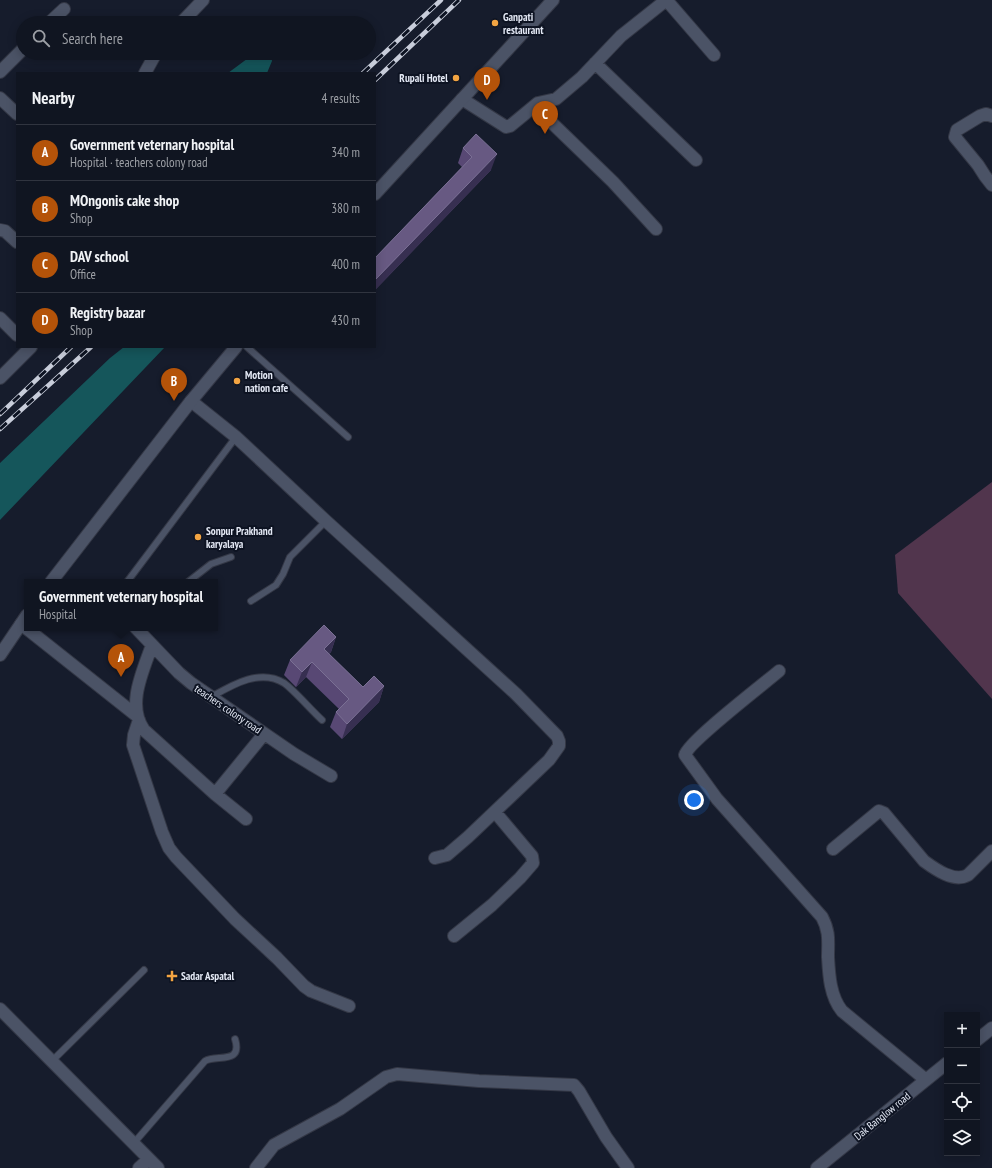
<!DOCTYPE html>
<meta charset="utf-8">
<style>
body{margin:0;font-family:"PT Sans Narrow",sans-serif;background:#191e2a;color:#f1f3f6}
.controls{position:absolute;right:12px;bottom:12px;display:grid;overflow:hidden;border-radius:0px;box-shadow:0 2px 10px #0003}
.controls button{width:36px;height:36px;display:grid;place-items:center;padding:0;border:0;border-bottom:1px solid #30343f;background:#101521;color:#f1f3f6;font:20px sans-serif}
.you{position:absolute;left:694px;top:800px;width:14px;height:14px;margin:-10px;border:3px solid #fff;border-radius:50%;background:#1a73e8;box-shadow:0 0 0 6px #1a73e833}
.badge{display:grid;place-items:center;width:26px;height:26px;border-radius:50%;background:#b45309;color:#fff;font-size:13px;font-weight:700}
.pin{position:absolute;translate:-50% -33px;filter:drop-shadow(0 1px 2px #0008)}
.pin::after{content:'';position:absolute;top:21px;width:14px;height:12px;background:inherit;clip-path:polygon(0 0,100% 0,50% 100%)}
.popup{position:absolute;left:24px;top:579px;width:194px;height:52px;box-sizing:border-box;display:grid;place-content:center;border-radius:0px;background:#101521;filter:drop-shadow(0 1px 3px #0005);font-size:13px;white-space:nowrap;color:#9c9fa5}
.popup b{font-size:15px;color:#f1f3f6}
.popup::after{content:'';position:absolute;left:50%;top:100%;margin-left:-8px;border:8px solid transparent;border-top-color:#101521}
.list{margin:0;padding:0;list-style:none}
h2{display:flex;justify-content:space-between;align-items:center;height:52px;margin:0;padding:0 16px;font-size:17px}
h2 small{font-size:13px;font-weight:400;color:#9c9fa5}
.list li{display:grid;grid-template-columns:26px 1fr auto;gap:12px;align-items:center;box-sizing:border-box;height:56px;padding:0 16px;border-top:1px solid #30343f}
.list b{display:block;font-size:15px;white-space:nowrap}
.list p{margin:0;font-size:13px;white-space:nowrap;color:#9c9fa5}
.list em{font-size:13px;font-style:normal;color:#9c9fa5}
.icon{flex:none;width:22px;height:22px;fill:none;stroke:currentColor;stroke-width:2;stroke-linecap:round;stroke-linejoin:round}
.map{position:relative;flex:none;width:992px;height:1168px;overflow:hidden}
.search{position:absolute;background:#101521;box-shadow:0 2px 10px #0003;left:16px;top:16px;width:360px;height:44px;display:flex;align-items:center;gap:10px;box-sizing:border-box;padding:0 14px;border-radius:22px;color:#9c9fa5;font-size:15px}
.panel{position:absolute;background:#101521;box-shadow:0 2px 10px #0003;left:16px;top:72px;width:360px;height:276px;border-radius:0px}
.map>svg:first-child{display:block}
.green{fill:#51354d}
.water{fill:#15565b}
.lines{fill:none;stroke-linecap:round;stroke-linejoin:round}
.lane-casing{stroke:#343846;stroke-width:8}
.street-casing{stroke:#343846;stroke-width:14}
.secondary-casing{stroke:#343846;stroke-width:14}
.lane{stroke:#4b5366;stroke-width:6}
.street{stroke:#4b5366;stroke-width:12}
.secondary{stroke:#4b5366;stroke-width:12}
.rail-casing{stroke:#c8cdda;stroke-width:4.5}
.rail{stroke:#0d1322;stroke-width:3;stroke-dasharray:9;stroke-linecap:butt}
.wall{fill:#584874}
.shaded-wall{fill:#372f51}
.building{fill:#675982;stroke:#7a7094}
.poi-dot{fill:#f3a442;stroke:#0d1322;stroke-width:1.5}
.labels{text-anchor:middle;dominant-baseline:central;stroke-width:4;stroke-linejoin:round;paint-order:stroke}
.poi-label{font-size:11px;font-weight:bold;fill:#e4e9f5;stroke:#0d1322;text-anchor:start}
.street-label{font-size:11px;fill:#e4e9f5;stroke:#0d1322}
</style>
<div class="map">
<svg width="992" height="1168" viewBox="0 0 992 1168">
<rect width="100%" height="100%" fill="#161c2c"/>
<path class="green" d="M992 482V699L898 593 895 555Z"/>
<path class="water" d="M255 53H271L272 61 267 73H228Z
M124 347H165L0 520V463L110 358Z"/>
<g class="lines">
<defs>
<path id="lane" d="M247 347 348 437
M127 582 236 437
M188 582 211 564 231 557
M251 601 276 585 283 574 290 557 326 521
M211 697C232 685 260 668 284 683 295 691 311 710 322 720
M52 1061 144 970
M133 1144 205 1061C216 1054 243 1065 235 1039"/>
<path id="street" d="M49 23 64 9
M595 63 696 160
M0 72 23 49
M0 98 17 114
M462 99 503 125 506 127 510 126 538 103 556 99 582 77 621 36 665 1 669 3 714 55
M538 103 553 124 613 182 656 229
M992 116 986 114 980 116 957 130 955 137 978 165 985 176 992 185
M0 230 5 231 17 242
M0 318 17 335
M0 378 31 347
M191 401 236 437 326 521 516 694 557 736 559 741V746L549 760 468 837 447 855 435 858
M21 624 137 716
M136 628 179 673 191 683 294 754 331 776
M152 645C143 671 126 705 144 730L215 794 246 819
M779 671C765 683 688 742 685 755L717 799 822 917C830 932 828 941 828 957 829 975 830 996 842 1011L926 1080
M139 720 134 735 133 745 162 832 169 848 176 857 235 919 277 958 304 986 311 991 349 1006
M215 794 264 734
M833 849 879 811 884 813 924 861C935 869 954 883 968 875L992 851
M454 936 492 905 520 878 533 863 532 856 495 812
M0 1009 158 1168
M977 1040 992 1028
M139 1168 149 1159
M256 1168 274 1145 340 1109 386 1077 397 1074 479 1081 574 1085 579 1091 606 1137 628 1168
M817 1168 947 1063"/>
<path id="secondary" d="M181 23 203 0
M145 73 156 53
M375 194 553 0
M51 582 191 401 236 347
M0 655 27 615"/>
</defs>
<use href="#lane" class="lane-casing"/>
<use href="#street" class="street-casing"/>
<use href="#secondary" class="secondary-casing"/>
<use href="#lane" class="lane"/>
<use href="#street" class="street"/>
<use href="#secondary" class="secondary"/>
<defs>
<path id="rail" d="M363 73 441 0
M375 80 459 0
M0 414 71 347
M0 429 91 347"/>
</defs>
<use href="#rail" class="rail-casing"/>
<use href="#rail" class="rail"/>
</g>
<path class="wall" d="M463 148 491 170 375 290V258L462 167 458 163Z
M336 637 331 652 329 654 363 687 384 686 379 702 342 739 330 727 336 712 339 709 306 677 296 687 284 675 290 660Z"/>
<path class="shaded-wall" d="M497 154 491 170 375 290V280Z
M336 637 331 652 319 664 324 649Z
M312 662 306 677 296 687 302 672Z
M384 686 379 702 342 739 347 724Z"/>
<path class="building" d="M476 134 497 154 375 280V258L472 157 463 148Z
M324 625 336 637 324 649 363 687 374 676 384 686 347 724 336 712 349 699 312 662 302 672 290 660Z"/>
<g class="poi-dot">
<circle cx="495" cy="23" r="4"/>
<circle cx="456" cy="78" r="4"/>
<circle cx="237" cy="381" r="4"/>
<circle cx="198" cy="537" r="4"/>
<path d="M170 970h4v4h4v4h-4v4h-4v-4h-4v-4h4z"/>
</g>
<g class="labels">
<g class="poi-label">
<text x="503" y="17">Ganpati<tspan x="503" dy="13">restaurant</tspan></text>
<text x="448" y="78" text-anchor="end">Rupali Hotel</text>
<text x="245" y="375">Motion<tspan x="245" dy="13">nation cafe</tspan></text>
<text x="206" y="531">Sonpur Prakhand<tspan x="206" dy="13">karyalaya</tspan></text>
<text x="181" y="976">Sadar Aspatal</text>
</g>
<g class="street-label">
<text transform="translate(228 709) rotate(34)">teachers colony road</text>
<text transform="translate(882 1116) rotate(-39)">Dak Banglow road</text>
</g>
</g>
</svg>
<div class="controls">
<button>+</button>
<button>−</button>
<button><svg class="icon" aria-label="locate" viewBox="0 0 24 24"><circle cx="12" cy="12" r="6"/><path d="M12 2v4M12 18v4M2 12h4M18 12h4"/></svg></button>
<button><svg class="icon" aria-label="layers" viewBox="0 0 24 24"><path d="M12 4l9 5-9 5-9-5zM3 14l9 5 9-5"/></svg></button>
</div>
<div class="you"></div>
<div class="pin badge" style="left:121px;top:677px">A</div>
<div class="popup"><b>Government veternary hospital</b>Hospital</div>
<div class="pin badge" style="left:174px;top:401px">B</div>
<div class="pin badge" style="left:545px;top:134px">C</div>
<div class="pin badge" style="left:487px;top:100px">D</div>
<div class="search"><svg class="icon" aria-label="search" viewBox="0 0 24 24"><circle cx="10" cy="10" r="6"/><path d="M15 15l6 6"/></svg>Search here</div>
<section class="panel">
<h2>Nearby<small>4 results</small></h2>
<ul class="list">
<li><span class="badge">A</span><div><b>Government veternary hospital</b><p>Hospital · teachers colony road</p></div><em>340 m</em></li>
<li><span class="badge">B</span><div><b>MOngonis cake shop</b><p>Shop</p></div><em>380 m</em></li>
<li><span class="badge">C</span><div><b>DAV school</b><p>Office</p></div><em>400 m</em></li>
<li><span class="badge">D</span><div><b>Registry bazar</b><p>Shop</p></div><em>430 m</em></li>
</ul>
</section>
</div>
